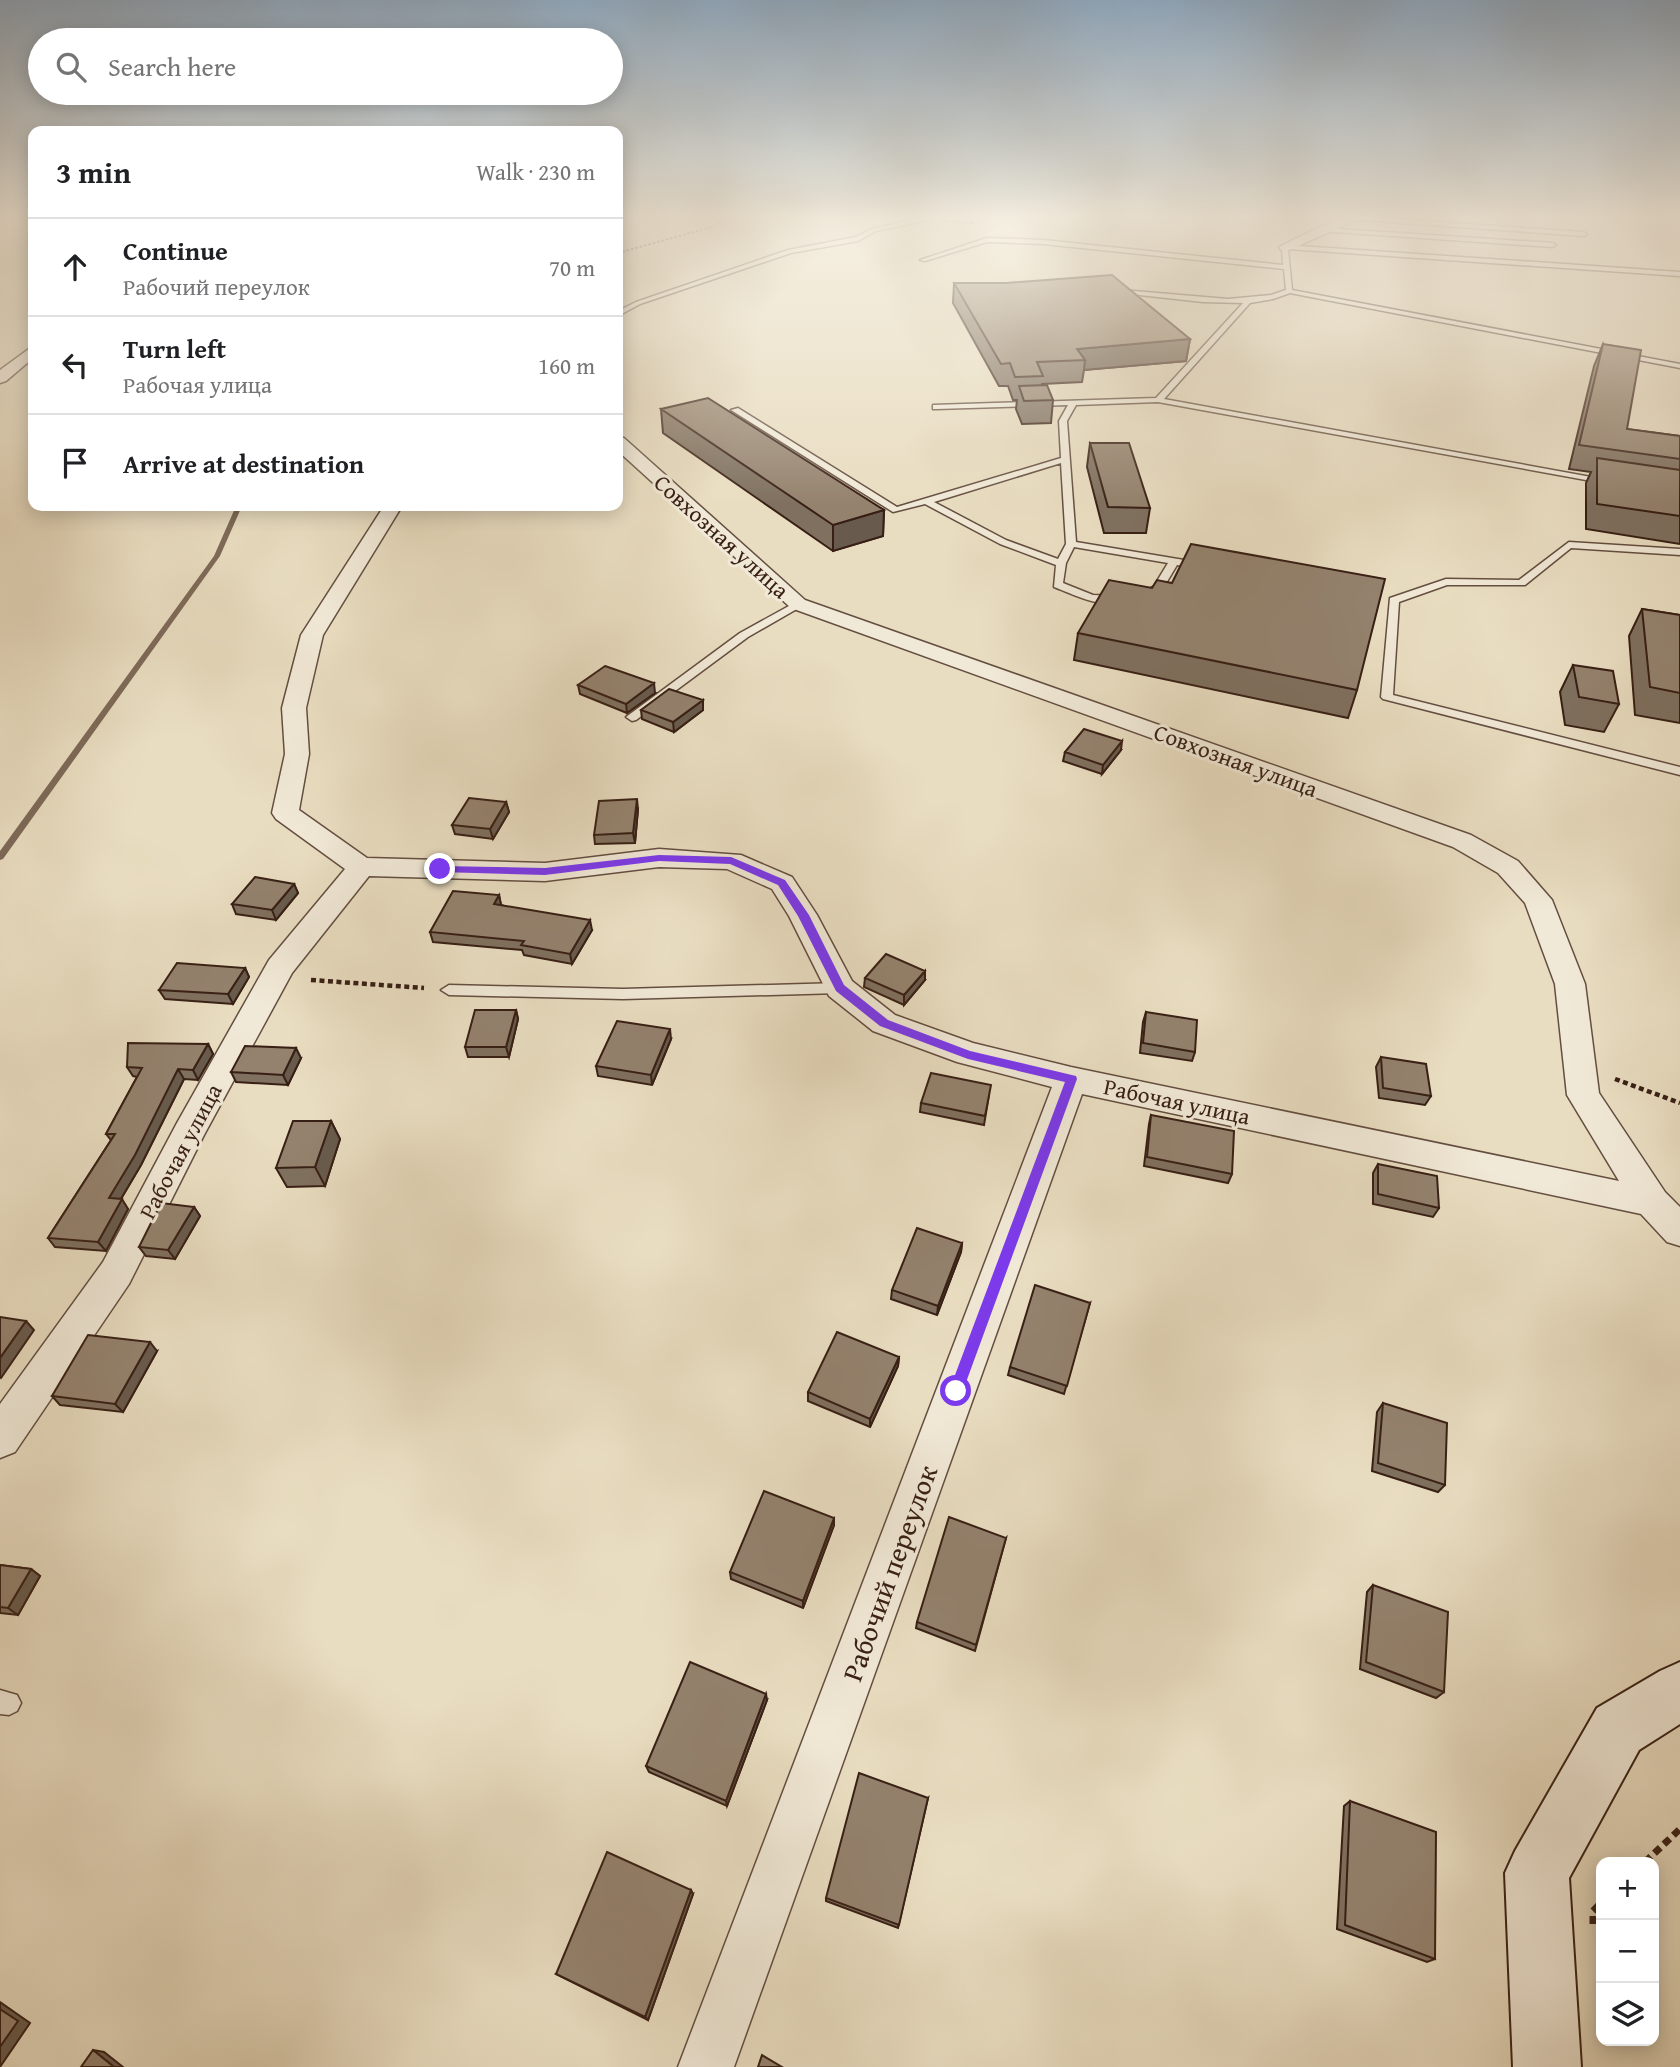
<!DOCTYPE html>
<meta charset="utf-8">
<style>
body{margin:0;font-family:"Gentium Book Plus",serif;background:#f6f6f6;color:#202124}
.controls{position:absolute;right:21px;bottom:21px;display:grid;overflow:hidden;border-radius:14px;box-shadow:0 4px 18px #0003}
.controls button{width:63px;height:63px;display:grid;place-items:center;padding:0;border:0;border-bottom:2px solid #e0e0e0;background:#fff;color:#202124;font:35px sans-serif}
.stop{position:absolute;width:21px;height:21px;margin:-16px;border:5px solid #7c3aed;border-radius:50%;background:#fff}
.stop.end{background:#7c3aed;border-color:#fff;box-shadow:0 2px 7px #0008}
.list{margin:0;padding:0;list-style:none}
h2{display:flex;justify-content:space-between;align-items:center;height:91px;margin:0;padding:0 28px;font-size:30px}
h2 small{font-size:23px;font-weight:400;color:#757577}
.list li{display:grid;grid-template-columns:46px 1fr auto;gap:21px;align-items:center;box-sizing:border-box;height:98px;padding:0 28px;border-top:2px solid #e0e0e0}
.list b{display:block;font-size:26px;white-space:nowrap}
.list p{margin:0;font-size:23px;white-space:nowrap;color:#757577}
.list em{font-size:23px;font-style:normal;color:#757577}
.icon{flex:none;width:38px;height:38px;fill:none;stroke:currentColor;stroke-width:2;stroke-linecap:round;stroke-linejoin:round}
.map{position:relative;flex:none;width:1680px;height:2067px;overflow:hidden}
.search{position:absolute;background:#fff;box-shadow:0 4px 18px #0003;left:28px;top:28px;width:595px;height:77px;display:flex;align-items:center;gap:18px;box-sizing:border-box;padding:0 24px;border-radius:38px;color:#757577;font-size:26px}
.panel{position:absolute;background:#fff;box-shadow:0 4px 18px #0003;left:28px;top:126px;width:595px;height:385px;border-radius:14px}
.map>svg:first-child{display:block}
.lines{fill:none;stroke-linecap:round;stroke-linejoin:round}
.stream{fill:#7e6a59;fill-rule:evenodd}
.lane-casing{stroke:#644e40;stroke-width:3}
.street-casing{stroke:#644e40;stroke-width:3}
.secondary-casing{stroke:#381f15;stroke-width:4}
.path-far2{stroke:#381f15;stroke-width:2;stroke-dasharray:2.5 2;stroke-linecap:butt}
.path-far1{stroke:#381f15;stroke-width:4.5;stroke-dasharray:5 3.5;stroke-linecap:butt}
.path{stroke:#381f15;stroke-width:7;stroke-dasharray:8 5;stroke-linecap:butt}
.lane{fill:#f1e9d7;fill-rule:evenodd}
.street{fill:#f1e9d7;fill-rule:evenodd}
.secondary{fill:#f1e9d7;fill-rule:evenodd}
.wall{fill:#7f705f;stroke:#381f15;stroke-width:2}
.shaded-wall{fill:#685b4d;stroke:#381f15;stroke-width:2}
.building{fill:#94826e;stroke:#381f15;stroke-width:2}
.route{fill:#7c3aed}
.labels{text-anchor:middle;dominant-baseline:central;stroke-width:6;stroke-linejoin:round;paint-order:stroke}
.street-label{font-size:23px;fill:#381f15;stroke:#f1e9d7}
.near-street-label{font-size:28px;fill:#381f15;stroke:#f1e9d7}
</style>
<div class="map">
<svg width="1680" height="2067" viewBox="0 0 1680 2067">
<rect width="100%" height="100%" fill="#e9ddc1"/>
<filter id="stains"><feTurbulence type="fractalNoise" baseFrequency=".00286" numOctaves="4"/><feColorMatrix values="0 0 0 0 .2 0 0 0 0 .09 0 0 0 0 .02 0 0 0 .5 -.17"/></filter>
<radialGradient id="worn" r=".72"><stop offset=".6" stop-color="#630" stop-opacity="0"/><stop offset="1" stop-color="#630" stop-opacity=".3"/></radialGradient>
<g class="lines">
<path class="stream" d="M236 506H242L220 556 3 859 0 860V851L214 556Z"/>
<defs>
<path id="lane" d="M1297 215 1286 219 1283 217Z
M1347 216 1584 232 1587 234 1584 236 1345 219Z
M927 217 929 220 876 231 858 241 791 253 640 304 618 316V311L636 302 788 250 856 237 872 229Z
M1322 228 1553 243 1556 245 1553 247 1320 231Z
M987 238 1043 240 1283 265 1282 247 1285 245 1680 272V276L1288 249 1292 290 1680 364V368L1290 293 1273 299 1250 303 1164 399 1613 481 1608 484 1158 402 1076 405 1067 421 1076 542 1202 563 1207 566 1202 569 1177 565 1162 590 1146 598 1141 595 1154 586 1168 563 1074 547 1066 563 1063 583 1093 595 1118 596 1123 599C1104 611 1073 594 1054 587L1056 565 1000 544 925 504 893 512 731 410 738 408 897 507 1061 458 1059 421 1068 405 936 409H933V405L1156 398 1243 303 1203 302 1112 292 1110 289 1228 299 1271 295 1286 290 1284 269 1043 244 987 242 925 261 920 260ZM1061 463 1066 544 1058 559 1006 540 934 502Z
M1569 542 1680 549V555L1571 548 1525 585H1447L1399 602 1393 695 1680 767V775L1383 699 1381 697 1390 598 1446 579 1519 580Z
M798 601 803 604 802 606 748 637 636 720 632 721 626 717 740 633Z
M840 983 848 988 840 993 623 999 449 995 441 990 449 985 623 989Z
M0 1690 17 1695 21 1703 17 1711 9 1715 0 1714Z"/>
<path id="street" d="M1343 215H1368L1289 250H1281L1279 247Z
M33 346V358L6 381 0 383V370Z
M618 437 624 438 805 600 1471 835 1518 861 1552 900 1585 984 1599 1093 1665 1192 1680 1207V1246L1667 1242 1641 1214 1082 1094 734 2067H678L1052 1087 957 1062 873 1031 829 996 789 916 772 889 727 869 659 867 545 881 369 876 292 973 204 1135 129 1284 15 1452 0 1458V1404L103 1262 177 1123 269 960 345 869 276 819 272 813 285 754 282 708 301 635 384 506H402L323 635 306 708 309 754 299 810 367 858 545 863 659 849 741 855 792 877 817 915 852 981 895 1015 973 1043 1071 1067 1619 1181 1567 1095 1555 984 1525 903 1498 873 1453 847 791 608 618 451Z"/>
<path id="secondary" d="M1680 1662V1724L1639 1750 1569 1878 1581 2067H1513L1505 1873 1515 1851 1597 1708 1660 1671Z"/>
</defs>
<use href="#lane" class="lane-casing"/>
<use href="#street" class="street-casing"/>
<use href="#secondary" class="secondary-casing"/>
<path class="path-far2" d="M943 221 973 223
M618 253 715 226 727 215"/>
<path class="path-far1" d="M311 980 424 988
M1615 1079 1680 1103"/>
<path class="path" d="M1645 1862 1680 1829
M1593 1924V1911L1601 1903"/>
<use href="#lane" class="lane"/>
<use href="#street" class="street"/>
<use href="#secondary" class="secondary"/>
</g>
<path class="wall" d="M954 283 1190 339 1186 361 1084 370 1082 382 1042 384V386L1053 400 1051 423 1022 424 1016 409 1017 400H1013L1008 386H999L953 303Z
M1603 344 1627 429 1680 436V544L1586 529V483L1591 472 1569 469 1594 366Z
M661 409 884 510 883 536 833 551 663 433Z
M1090 443 1150 508 1146 533H1104L1087 467Z
M1172 583 1357 690 1348 718 1074 660 1078 633 1152 588Z
M1642 609 1680 615V723L1635 715 1629 636Z
M1573 665 1619 704 1604 732 1565 725 1560 692Z
M578 685 655 693 627 713 580 694Z
M703 700V710L674 732 642 719 641 710Z
M1121 750 1102 774 1063 761 1065 752Z
M506 802 509 812 493 839 455 834 452 825Z
M638 809 635 843 595 844 594 835Z
M294 884 298 893 276 920 236 914 232 904Z
M499 895 501 905 592 930 572 964 524 955 522 950 433 942 430 932Z
M245 968 249 977 233 1004 165 999 159 990Z
M865 978 925 980 904 1005 864 987Z
M516 1010 518 1019 509 1057H468L465 1047Z
M1146 1012 1195 1052 1192 1061 1140 1053 1143 1022Z
M671 1039 652 1085 598 1076 596 1066Z
M208 1044 213 1054 198 1080 184 1079 141 1165 121 1199 128 1209 106 1251 55 1247 48 1238 111 1140 106 1134 137 1077 133 1076 127 1067Z
M1381 1057 1431 1096 1425 1105 1379 1098 1376 1067Z
M301 1058 288 1085 236 1082 231 1072Z
M989 1095 984 1125 920 1112 921 1103Z
M1151 1115 1232 1174 1228 1183 1144 1166 1149 1124Z
M331 1121 340 1139 325 1186 287 1187 276 1168Z
M1378 1164 1439 1208 1433 1217 1373 1204V1173Z
M194 1207 200 1216 175 1259 146 1256 139 1247Z
M962 1243 961 1252 937 1315 891 1299 892 1290Z
M1090 1303 1064 1394 1008 1375 1010 1367Z
M157 1351 123 1412 60 1405 52 1396Z
M899 1357 898 1366 870 1427 808 1401V1392Z
M1383 1403 1445 1485 1438 1492 1372 1471 1377 1412Z
M834 1518V1525L803 1608 731 1579 730 1572Z
M1006 1538 975 1651 916 1628 917 1622Z
M0 1565 31 1569 40 1576 18 1615 0 1613Z
M1373 1585 1444 1692 1436 1698 1360 1669 1367 1592Z
M767 1700 727 1806 649 1772 646 1766Z
M928 1798 898 1928 826 1901V1898Z
M1350 1801 1435 1959 1427 1962 1337 1929 1344 1806Z
M693 1894 648 2020 556 1974Z"/>
<path class="shaded-wall" d="M1190 339 1186 361 1084 370 1085 360 1077 349Z
M884 510 883 536 833 551V525Z
M654 683 655 693 627 713 626 704Z
M703 700V710L674 732 673 722Z
M1122 741 1121 750 1102 774 1103 765Z
M637 799 638 809 635 843 633 833Z
M506 802 509 812 493 839 490 829Z
M294 884 298 893 276 920 272 910Z
M499 895 501 905 497 914 494 904Z
M590 920 592 930 572 964 570 954Z
M245 968 249 977 233 1004 228 994Z
M925 971V980L904 1005V995Z
M516 1010 518 1019 509 1057 506 1047Z
M670 1029 671 1039 652 1085 651 1075Z
M208 1044 213 1054 198 1080 193 1070Z
M296 1048 301 1058 288 1085 283 1075Z
M178 1069 184 1079 141 1165 116 1207 109 1198Z
M331 1121 340 1139 325 1186 315 1167Z
M122 1199 128 1209 106 1251 98 1242Z
M194 1207 200 1216 175 1259 168 1250Z
M962 1243 961 1252 937 1315 938 1306Z
M26 1321 34 1330 1 1378 0 1377V1358Z
M150 1342 157 1351 123 1412 115 1404Z
M899 1357 898 1366 870 1427V1419Z
M834 1518V1525L803 1608V1601Z
M31 1569 40 1576 18 1615 8 1608Z
M766 1694 767 1700 727 1806 726 1801Z
M691 1890 693 1894 648 2020 645 2017Z
M0 2002 30 2023 0 2067Z
M93 2050 104 2052 123 2067H114Z"/>
<path class="building" d="M1112 275 1190 339 1077 349 1085 360 1037 362 1043 376 1015 377 1010 363 1001 364 954 283H1006Z
M1603 344 1641 350 1627 429 1680 436V459L1579 445Z
M1047 385 1053 400 1024 401 1019 386Z
M708 398 884 510 833 525 661 409Z
M1090 443H1129L1150 508 1108 507Z
M1597 458 1680 470V516L1597 504Z
M1191 544 1385 579 1357 690 1078 633 1109 580 1152 588 1157 580 1172 583Z
M1642 609 1680 615V693L1650 687Z
M1573 665 1613 671 1619 704 1579 697Z
M605 666 654 683 626 704 578 685Z
M669 689 703 700 673 722 641 710Z
M1084 729 1122 741 1103 765 1065 752Z
M469 798 506 802 490 829 452 825Z
M637 799 633 833 594 835 599 801Z
M255 877 294 884 272 910 232 904Z
M453 891 499 895 494 904 590 920 570 954 521 945 524 941 430 932Z
M886 954 925 971 904 995 865 978Z
M177 963 245 968 228 994 159 990Z
M475 1010H516L506 1047H465Z
M1146 1012 1197 1020 1195 1052 1143 1043Z
M617 1021 670 1029 651 1075 596 1066Z
M128 1043 208 1044 193 1070 178 1069 135 1155 109 1198 122 1199 98 1242 48 1238 115 1134H106L142 1068 127 1067Z
M245 1046 296 1048 283 1075 231 1072Z
M1381 1057 1426 1064 1431 1096 1383 1088Z
M931 1073 991 1085 985 1116 921 1103Z
M1151 1115 1234 1131 1232 1174 1147 1157Z
M293 1121H331L315 1167 276 1168Z
M1378 1164 1437 1176 1439 1208 1378 1194Z
M161 1203 194 1207 168 1250 139 1247Z
M917 1228 962 1243 938 1306 892 1290Z
M1035 1285 1090 1303 1067 1386 1010 1367Z
M0 1317 26 1321 0 1358Z
M837 1332 899 1357 870 1419 808 1392Z
M88 1335 150 1342 115 1404 52 1396Z
M1383 1403 1447 1423 1445 1485 1378 1463Z
M764 1491 834 1518 803 1601 730 1572Z
M949 1517 1006 1538 976 1645 917 1622Z
M0 1565 31 1569 8 1608 0 1607Z
M1373 1585 1448 1612 1444 1692 1366 1662Z
M690 1662 766 1694 726 1801 646 1766Z
M859 1773 928 1798 899 1925 826 1898Z
M1350 1801 1436 1832 1435 1959 1345 1925Z
M607 1852 691 1890 645 2017 556 1974Z
M0 2009 18 2021 0 2047Z
M93 2050 114 2067H81Z
M762 2055 782 2067H758Z"/>
<linearGradient id="sky" x2="0" y2="1"><stop stop-color="#90aac1"/><stop offset="0.43" stop-color="#f5f0e3"/><stop offset="1" stop-color="#f5f0e3" stop-opacity="0"/></linearGradient>
<rect width="1680" height="504" fill="url(#sky)"/>
<path class="route" d="M659 855 731 857 785 880 809 915 844 985 888 1020 970 1051 1076 1076 1077 1079 961 1396H951L949 1391 1065 1082 968 1059 880 1026 836 991 798 916 778 885 730 864 659 861 545 875 440 872 435 869 440 866 545 868Z"/>
<g class="labels">
<g class="street-label">
<text transform="translate(722 536) rotate(42)">Совхозная улица</text>
<text transform="translate(1236 760) rotate(20)">Совхозная улица</text>
<text transform="translate(1177 1101) rotate(12)">Рабочая улица</text>
<text transform="translate(180 1151) rotate(-62)">Рабочая улица</text>
</g>
<g class="near-street-label">
<text transform="translate(889 1573) rotate(-70)">Рабочий переулок</text>
</g>
</g>
<rect width="100%" height="100%" filter="url(#stains)"/>
<rect width="100%" height="100%" fill="url(#worn)"/>
</svg>
<div class="controls">
<button>+</button>
<button>−</button>
<button><svg class="icon" aria-label="layers" viewBox="0 0 24 24"><path d="M12 4l9 5-9 5-9-5zM3 14l9 5 9-5"/></svg></button>
</div>
<div class="stop" style="left:956px;top:1391px"></div>
<div class="stop end" style="left:440px;top:869px"></div>
<div class="search"><svg class="icon" aria-label="search" viewBox="0 0 24 24"><circle cx="10" cy="10" r="6"/><path d="M15 15l6 6"/></svg>Search here</div>
<section class="panel">
<h2>3 min<small>Walk · 230 m</small></h2>
<ul class="list">
<li><svg class="icon" aria-label="ahead" viewBox="0 0 24 24"><path d="M12 20V5M6 11l6-6 6 6"/></svg><div><b>Continue</b><p>Рабочий переулок</p></div><em>70 m</em></li>
<li><svg class="icon" aria-label="left" viewBox="0 0 24 24"><path d="M17 20v-9H6M10 6l-5 5 5 5"/></svg><div><b>Turn left</b><p>Рабочая улица</p></div><em>160 m</em></li>
<li><svg class="icon" aria-label="arrive" viewBox="0 0 24 24"><path d="M6 21V4h12l-3 4 3 4H6"/></svg><div><b>Arrive at destination</b></div></li>
</ul>
</section>
</div>
